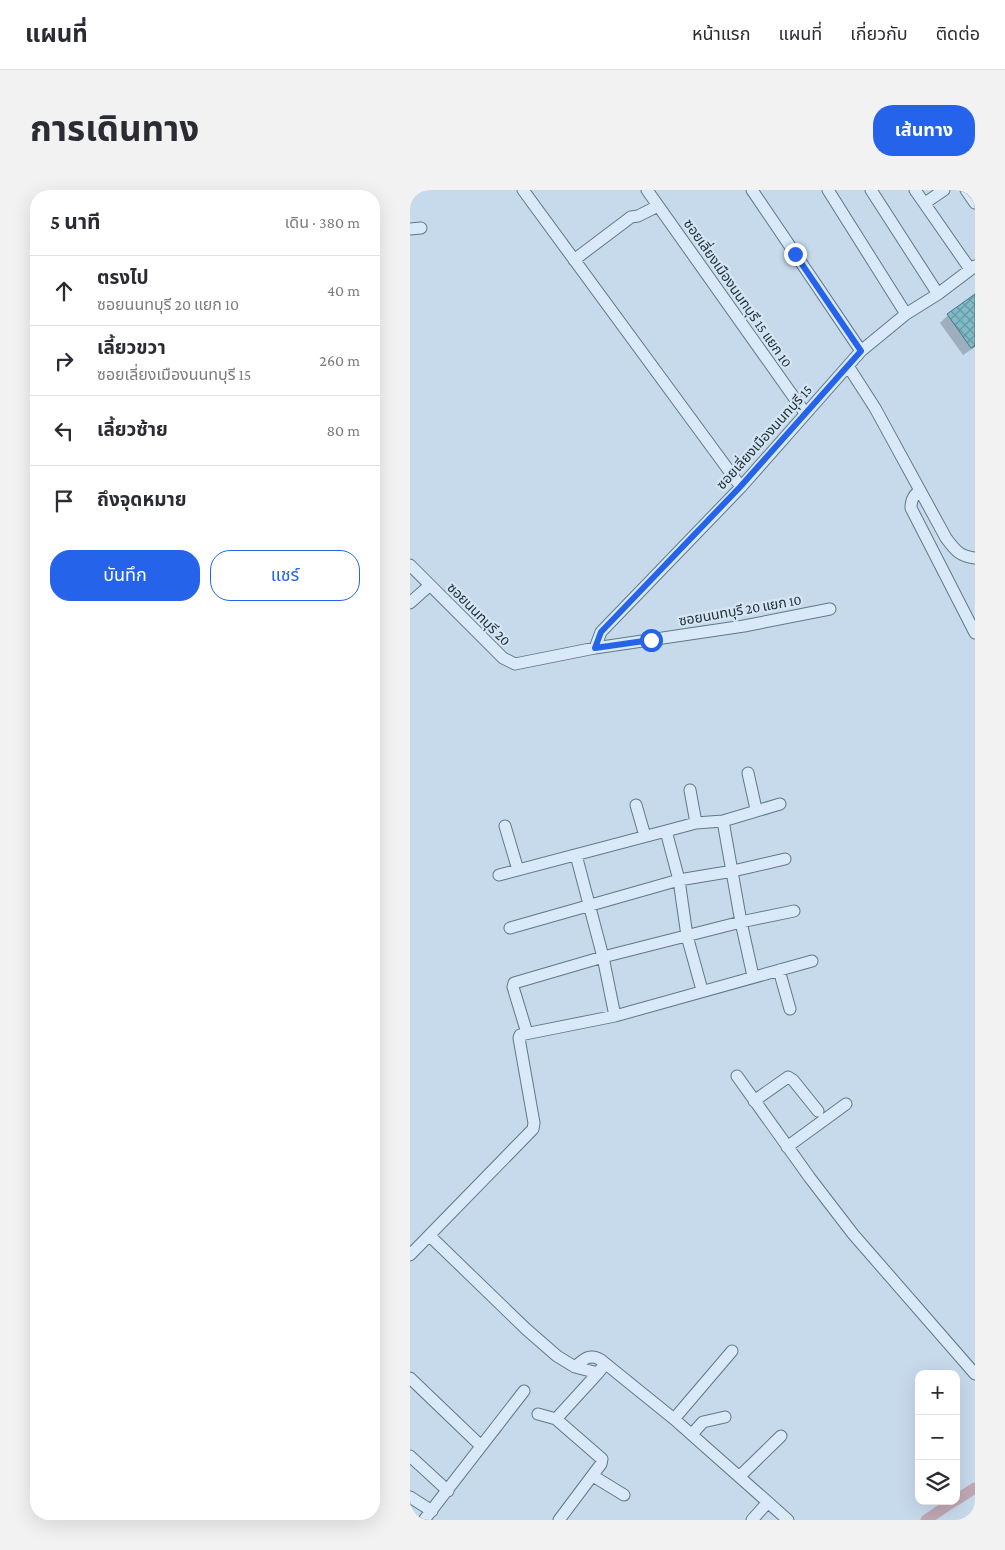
<!DOCTYPE html>
<html lang="th">
<meta charset="utf-8">
<style>
body{margin:0;font-family:"Crimson Pro","Noto Sans Thai",serif;background:#f2f2f3;color:#2b2b33}
.controls{position:absolute;right:15px;bottom:15px;display:grid;overflow:hidden;border-radius:10px;box-shadow:0 5px 20px #0002}
.controls button{width:45px;height:45px;display:grid;place-items:center;padding:0;border:0;border-bottom:1px solid #e1e1e2;background:#fff;color:#2b2b33;font:25px sans-serif}
.stop{position:absolute;width:15px;height:15px;margin:-11px;border:4px solid #2563eb;border-radius:50%;background:#fff}
.stop.end{background:#2563eb;border-color:#fff;box-shadow:0 1px 5px #0008}
.list{margin:0;padding:0;list-style:none}
h2{display:flex;justify-content:space-between;align-items:center;height:65px;margin:0;padding:0 20px;font-size:21px}
h2 small{font-size:16px;font-weight:400;color:#7c7c81}
.list li{display:grid;grid-template-columns:32px 1fr auto;gap:15px;align-items:center;box-sizing:border-box;height:70px;padding:0 20px;border-top:1px solid #e1e1e2}
.list b{display:block;font-size:19px;white-space:nowrap}
.list p{margin:0;font-size:16px;white-space:nowrap;color:#7c7c81}
.list em{font-size:16px;font-style:normal;color:#7c7c81}
.actions{display:flex;gap:10px;padding:15px 20px}
.actions a{flex:1;padding:11px 0;border:1px solid #2563eb;border-radius:20px;text-align:center;font-size:18px;color:#2563eb}
.actions .main{background:#2563eb;color:#fff}
.icon{flex:none;width:28px;height:28px;fill:none;stroke:currentColor;stroke-width:2;stroke-linecap:round;stroke-linejoin:round}
.map{position:relative;flex:none;width:565px;height:1330px;overflow:hidden;border-radius:20px}
header{display:flex;align-items:center;gap:30px;box-sizing:border-box;height:70px;padding:0 25px;background:#fff;border-bottom:1px solid #e1e1e2}
header strong{font-size:24px}
nav{display:flex;gap:28px;margin-inline-start:auto;font-size:18px}
.intro{display:flex;align-items:center;justify-content:space-between;box-sizing:border-box;height:120px;padding:0 30px}
h1{margin:0;font-size:35px}
.button{padding:12px 22px;border-radius:20px;background:#2563eb;color:#fff;font-size:18px;font-weight:700}
main{display:flex;gap:30px;padding:0 30px}
aside{flex:1;background:#fff;border-radius:20px;box-shadow:0 5px 20px #0002}
.map>svg:first-child{display:block}
.shadow{fill:#0003}
.lines{fill:none;stroke-linecap:round;stroke-linejoin:round}
.canal{stroke:#c0a8b4;stroke-width:11}
.building{fill:url(#building-cross-hatch);stroke:#457984}
.minor-casing{stroke:#5d7a86;stroke-width:13}
.minor{stroke:#dae9f7;stroke-width:11}
.route{stroke:#2563eb;stroke-width:6}
.labels{text-anchor:middle;dominant-baseline:central;stroke-width:4.5;stroke-linejoin:round;paint-order:stroke}
.street-label{font-size:14px;fill:#203137;stroke:#d6e5f4}
</style>
<header>
<strong>แผนที่</strong>
<nav><a>หน้าแรก</a><a>แผนที่</a><a>เกี่ยวกับ</a><a>ติดต่อ</a></nav>
</header>
<div class="intro"><h1>การเดินทาง</h1><a class="button">เส้นทาง</a></div>
<main>
<aside>
<h2>5 นาที<small>เดิน · 380 m</small></h2>
<ul class="list">
<li><svg class="icon" aria-label="ahead" viewBox="0 0 24 24"><path d="M12 20V5M6 11l6-6 6 6"/></svg><div><b>ตรงไป</b><p>ซอยนนทบุรี 20 แยก 10</p></div><em>40 m</em></li>
<li><svg class="icon" aria-label="right" viewBox="0 0 24 24"><path d="M7 20v-9h11M14 6l5 5-5 5"/></svg><div><b>เลี้ยวขวา</b><p>ซอยเลี่ยงเมืองนนทบุรี 15</p></div><em>260 m</em></li>
<li><svg class="icon" aria-label="left" viewBox="0 0 24 24"><path d="M17 20v-9H6M10 6l-5 5 5 5"/></svg><div><b>เลี้ยวซ้าย</b></div><em>80 m</em></li>
<li><svg class="icon" aria-label="arrive" viewBox="0 0 24 24"><path d="M6 21V4h12l-3 4 3 4H6"/></svg><div><b>ถึงจุดหมาย</b></div></li>
</ul>
<div class="actions"><a class="main">บันทึก</a><a>แชร์</a></div>
</aside>
<div class="map">
<svg width="565" height="1330" viewBox="0 0 565 1330">
<defs>
<pattern id="building-cross-hatch" width="8" height="8" patternUnits="userSpaceOnUse" patternTransform="scale(1.25)"><rect width="8" height="8" fill="#7fbac7"/><path d="M0 0l8 8M0 8l8-8" fill="none" stroke="#6898a2"/></pattern>
</defs>
<rect width="100%" height="100%" fill="#c7daec"/>
<path class="shadow" d="M565 106V157L553 165 530 133 538 125Z"/>
<g class="lines">
<path class="canal" d="M546 1310 565 1298
M516 1330 544 1311"/>
</g>
<path class="building" d="M565 104V156L561 158 537 124Z"/>
<g class="lines">
<defs>
<path id="minor" d="M113 0 331 297
M237 0 395 223
M342 0 451 161
M418 0 496 124
M461 0 528 104
M505 0 560 79
M556 0 565 13
M515 13 534 0
M0 39 11 38
M164 70 221 27 228 26 248 16
M438 176 465 218 536 348C545 360 549 366 565 368
M510 301C503 305 501 310 501 318L565 443
M0 375 93 468 105 474 185 458 334 436 420 419
M0 413 20 395
M185 458 191 442 331 297 451 161 496 124 528 104 565 76
M338 583 346 619
M280 600 286 633
M226 615 235 646
M313 631 331 732 343 786
M95 636 108 680
M256 641 269 690 277 746 292 800
M166 665 193 767 205 826
M89 685 256 641 286 633 313 631 370 614
M100 738 269 690 323 681 375 669
M369 780 380 819
M117 843 103 797 104 793 193 767 331 732 384 721
M327 886 400 988 443 1044 565 1184
M344 911 378 887 383 890 408 921
M377 957 436 914
M22 1043V1048L116 1139 147 1166 165 1177
M0 1065 123 939 124 933 109 848 110 845 205 826 402 771
M195 1174 188 1183 165 1177C174 1169 180 1163 191 1170L264 1229 378 1330
M0 1188 71 1256
M128 1224 146 1229
M264 1229 322 1161
M282 1244 293 1232 315 1227
M0 1266 38 1301
M183 1286 214 1305
M330 1286 371 1246
M0 1307 22 1321
M14 1330 114 1201
M149 1330 191 1274 192 1269 146 1229 188 1183
M342 1330 358 1312"/>
</defs>
<use href="#minor" class="minor-casing"/>
<use href="#minor" class="minor"/>
</g>
<g class="lines">
<path class="route" d="M241 450 185 458 191 442 330 297 451 161 385 64"/>
</g>
<g class="labels">
<g class="street-label">
<text transform="translate(328 103) rotate(55)">ซอยเลี่ยงเมืองนนทบุรี 15 แยก 10</text>
<text transform="translate(354 247) rotate(-48)">ซอยเลี่ยงเมืองนนทบุรี 15</text>
<text transform="translate(330 420) rotate(-10)">ซอยนนทบุรี 20 แยก 10</text>
<text transform="translate(69 424) rotate(45)">ซอยนนทบุรี 20</text>
</g>
</g>
</svg>
<div class="controls">
<button>+</button>
<button>−</button>
<button><svg class="icon" aria-label="layers" viewBox="0 0 24 24"><path d="M12 4l9 5-9 5-9-5zM3 14l9 5 9-5"/></svg></button>
</div>
<div class="stop" style="left:241px;top:450px"></div>
<div class="stop end" style="left:385px;top:64px"></div>
</div>
</main>
